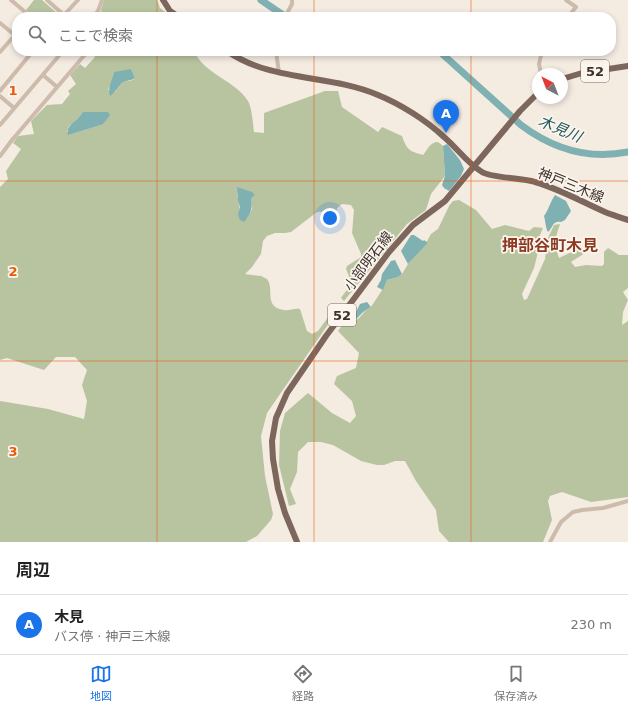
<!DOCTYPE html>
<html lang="ja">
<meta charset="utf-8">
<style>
body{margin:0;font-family:"DejaVu Sans","Noto Sans JP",sans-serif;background:#f2f2f2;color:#222}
.compass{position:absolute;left:532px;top:68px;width:36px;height:36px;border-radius:50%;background:#fff;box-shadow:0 2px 6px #0003;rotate:318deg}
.you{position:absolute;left:330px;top:218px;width:14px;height:14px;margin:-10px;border:3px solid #fff;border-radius:50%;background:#1a73e8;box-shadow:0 0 0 6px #1a73e833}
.badge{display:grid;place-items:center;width:26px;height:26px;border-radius:50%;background:#1a73e8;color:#fff;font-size:13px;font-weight:700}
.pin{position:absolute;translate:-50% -33px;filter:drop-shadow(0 1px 2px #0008)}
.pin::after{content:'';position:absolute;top:21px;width:14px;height:12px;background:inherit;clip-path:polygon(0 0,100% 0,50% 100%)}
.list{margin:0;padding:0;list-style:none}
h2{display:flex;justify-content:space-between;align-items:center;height:52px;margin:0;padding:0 16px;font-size:17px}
h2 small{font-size:13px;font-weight:400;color:#767676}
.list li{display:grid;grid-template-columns:26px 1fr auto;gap:12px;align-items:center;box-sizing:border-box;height:60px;padding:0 16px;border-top:1px solid #e0e0e0}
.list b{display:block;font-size:15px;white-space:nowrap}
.list p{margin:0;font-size:13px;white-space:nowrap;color:#767676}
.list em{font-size:13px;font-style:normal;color:#767676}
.icon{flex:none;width:22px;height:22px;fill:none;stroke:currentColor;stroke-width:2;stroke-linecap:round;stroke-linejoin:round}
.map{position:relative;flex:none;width:628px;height:542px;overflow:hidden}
.search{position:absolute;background:#fff;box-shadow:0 2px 6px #0003;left:12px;right:12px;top:12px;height:44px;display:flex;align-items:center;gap:10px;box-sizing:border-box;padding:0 14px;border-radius:16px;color:#767676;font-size:15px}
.sheet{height:112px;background:#fff}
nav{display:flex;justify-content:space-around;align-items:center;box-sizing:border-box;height:56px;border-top:1px solid #e0e0e0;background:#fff;font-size:11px;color:#767676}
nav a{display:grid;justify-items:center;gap:2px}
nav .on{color:#1a73e8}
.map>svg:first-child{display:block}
.green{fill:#b8c4a0;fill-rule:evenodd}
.water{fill:#7fb0b2}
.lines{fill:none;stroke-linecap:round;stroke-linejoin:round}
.river{stroke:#7fb0b2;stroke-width:7}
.street{stroke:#cdbbac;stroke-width:4}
.primary{stroke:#7d675c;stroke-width:6}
.grid{fill:none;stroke:#e8590c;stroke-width:1;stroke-opacity:0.55}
.labels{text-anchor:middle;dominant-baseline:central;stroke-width:3.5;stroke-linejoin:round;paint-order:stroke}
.shield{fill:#fbf5ee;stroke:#756b66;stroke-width:1}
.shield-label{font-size:13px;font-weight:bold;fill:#3b302b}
.street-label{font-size:14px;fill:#3b302b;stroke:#fbf5ee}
.water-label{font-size:15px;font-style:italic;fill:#1f5a5e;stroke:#fbf5ee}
.quarter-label{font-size:16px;font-weight:bold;fill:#8c3b22;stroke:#fbf5ee}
.grid-label{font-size:13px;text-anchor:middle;font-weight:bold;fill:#e8590c;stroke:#fbf5ee;stroke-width:3.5;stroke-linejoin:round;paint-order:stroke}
</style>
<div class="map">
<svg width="628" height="542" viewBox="0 0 628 542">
<rect width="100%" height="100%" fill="#f4ebe1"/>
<path class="green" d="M34 0H42L58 14 57 17H34L26 10Z
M104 0H157L160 8 172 17H104L101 10Z
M91 51H194C205 75 235 80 248 101 252 108 253 124 254 132L264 133V113L325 91H338L342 107 378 132 382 127 402 136C407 150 409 151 423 155 428 149 430 142 438 142L443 146 445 176 431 194 426 210 407 224 344 301 341 298C351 284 353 285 346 269L347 266 361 257V254L352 233 354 210 351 205 342 204 337 208V211L317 212 291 232 285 233H275L267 236 263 241 261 254 252 267 245 274 261 276 267 279C275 289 263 307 284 310 289 311 294 308 300 309L307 331 312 334 318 331 334 309 336 313 267 413 261 436 265 476 273 514 271 520 257 536 246 542H0V401L48 409 84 419 87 401 82 385 87 370 75 357H56L44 370 7 358 0 360V187L8 179 6 171 21 149 13 143 18 136 34 134 31 121 47 105 62 104 70 94 68 91 76 84 70 75 80 64 85 68 95 57ZM131 69 135 78 133 80 123 82 115 92 108 90 113 79ZM81 116 101 125 74 133 67 132 69 126ZM237 193 254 196 251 199 252 209 247 219 240 211Z
M459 200 476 210 492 229 505 225 529 231 534 227 543 228 537 242 538 252 534 268 522 294 524 300 527 299 545 259 548 238 554 225 560 224 554 243 559 258 580 248 585 253 571 262 575 267 586 265 602 266 604 264V252L608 248 619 255H628V288L623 292 628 300 623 312 622 325 628 321V497L591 502 562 492 550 496 548 501 552 520 543 542H449L439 531 436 510 416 481 405 461H395L384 465H377L361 461 333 445 321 442H308L298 452 297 472 290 489 296 504 289 506 279 465 280 431 285 413 308 393 332 413 350 423 356 416 352 401 334 384 337 376 356 368 359 353 338 331 343 324 349 326 359 318 367 309 371 307 384 287 387 280 398 277 402 274 408 264 427 244 426 243 431 234 438 229 449 206 453 201Z"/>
<path class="water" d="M131 69 135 78C131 81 126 80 122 83 118 88 115 92 110 96 107 87 113 80 114 72Z
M83 112H108L110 115 104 123 101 125 68 135C65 124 79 121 83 112Z
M447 144 460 160 464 169 461 176 449 191 444 188 442 185 445 176 443 146Z
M237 187 252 192 255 195 251 199C253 208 250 216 244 222L240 220 238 215 240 207 238 201Z
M555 195 566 201 571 211 565 220 561 222C553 220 553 227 548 232 546 230 545 219 544 216 549 209 550 202 555 195Z
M411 235H414L423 241 424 240 427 242V244L408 264 401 251Z
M395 260 402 274 398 277 387 280 383 290 377 287 381 280 382 274 391 261Z
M367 302 371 307C363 310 356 320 349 326L360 304Z"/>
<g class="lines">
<path class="river" d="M261 0 286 17
M439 51 521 125C553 149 588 160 628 152"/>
<path class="street" d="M11 0 31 17
M47 0 64 15 63 17
M566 0 576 7 568 17
M98 11 102 17
M64 15 78 0
M93 17 98 11 102 0
M285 17 292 4V0
M0 23 17 37
M276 51 279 73
M0 52 15 35
M541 74 539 64 542 51
M43 75 57 87
M0 91 33 51
M0 96 14 108
M0 125 63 51
M0 156 12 140 88 51
M550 542 561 522 573 512 582 510 603 508 628 501"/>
<path class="primary" d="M163 0 170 11 179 17
M227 51C271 82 329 74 378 95 400 104 426 120 444 137 457 148 467 163 482 172 492 178 522 178 535 182 560 189 582 202 605 212 612 215 620 217 628 220
M562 79 582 73 628 66
M297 542 285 513 278 489 273 459 272 441 276 418 287 393 326 336 389 252 413 225 445 201 520 111 538 93"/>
</g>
<path class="grid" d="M157 0V17M314 0V17M471 0V17M157 51V542M314 51V542M471 51V542M0 181H628M0 361H628"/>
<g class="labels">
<g class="shield">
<rect x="581" y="60" width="28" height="22" rx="3"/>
<rect x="328" y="304" width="28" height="22" rx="3"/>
</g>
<g class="shield-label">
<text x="595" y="71">52</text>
<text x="342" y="315">52</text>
</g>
<g class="street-label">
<text transform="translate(571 185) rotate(22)">神戸三木線</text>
<text transform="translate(368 261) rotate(-53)">小部明石線</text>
</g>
<g class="water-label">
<text transform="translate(560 129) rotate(23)">木見川</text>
</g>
<g class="quarter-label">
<text x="550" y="245">押部谷町木見</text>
</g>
</g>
<g class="grid-label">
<text x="13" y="95">1</text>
<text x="13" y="276">2</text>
<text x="13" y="456">3</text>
</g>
</svg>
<svg class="compass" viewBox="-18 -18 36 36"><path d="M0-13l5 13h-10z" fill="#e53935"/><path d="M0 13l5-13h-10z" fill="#767676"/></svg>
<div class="you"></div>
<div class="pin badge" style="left:446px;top:133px">A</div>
<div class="search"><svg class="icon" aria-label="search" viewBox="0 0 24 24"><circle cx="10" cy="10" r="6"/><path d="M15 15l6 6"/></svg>ここで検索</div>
</div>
<section class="sheet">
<h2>周辺<small></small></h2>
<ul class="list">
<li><span class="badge">A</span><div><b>木見</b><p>バス停 · 神戸三木線</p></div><em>230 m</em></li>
</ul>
</section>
<nav>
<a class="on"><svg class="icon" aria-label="map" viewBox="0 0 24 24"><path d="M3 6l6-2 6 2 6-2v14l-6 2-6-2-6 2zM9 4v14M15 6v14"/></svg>地図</a>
<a><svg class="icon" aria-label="directions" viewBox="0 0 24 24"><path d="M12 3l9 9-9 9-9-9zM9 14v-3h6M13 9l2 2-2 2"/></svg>経路</a>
<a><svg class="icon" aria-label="saved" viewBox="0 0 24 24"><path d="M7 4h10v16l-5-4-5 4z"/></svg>保存済み</a>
</nav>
